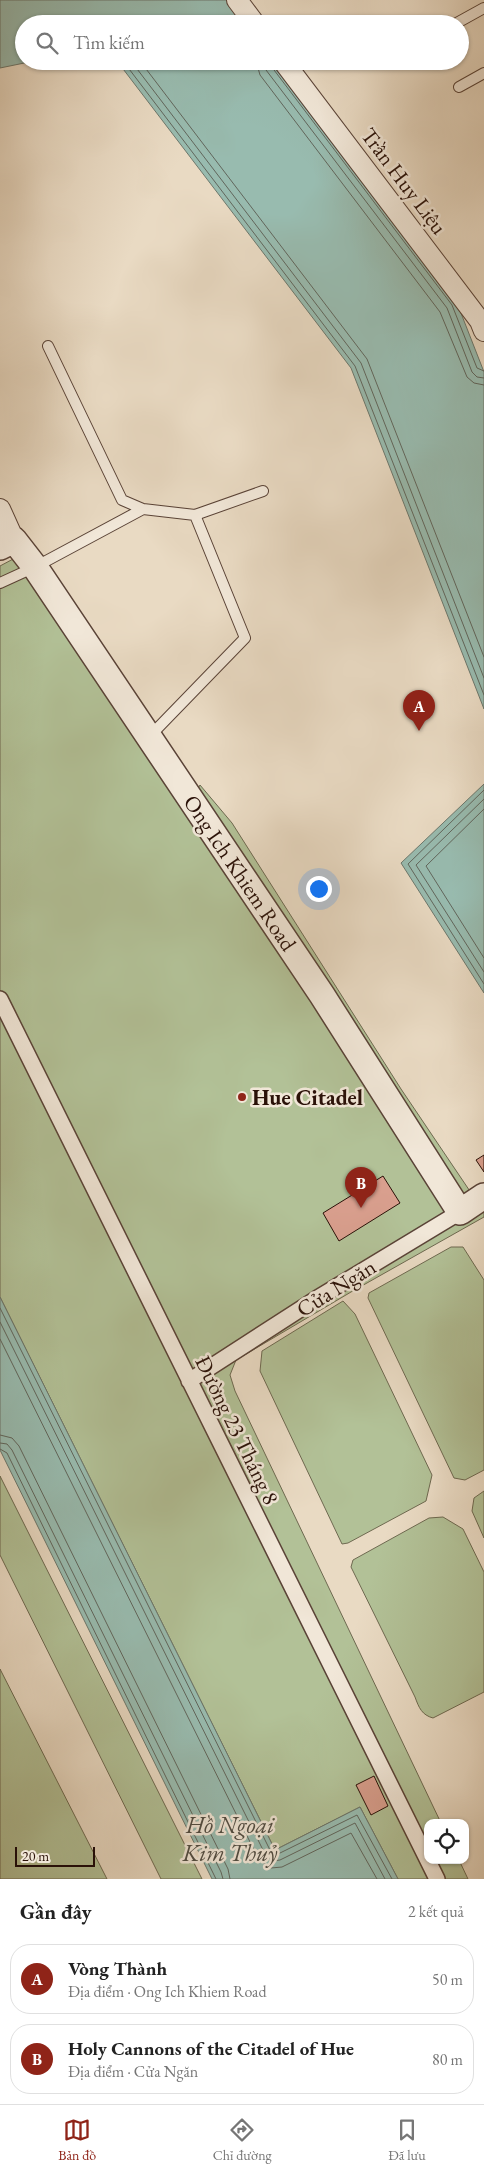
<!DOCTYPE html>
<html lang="vi">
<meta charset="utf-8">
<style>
body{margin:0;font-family:"EB Garamond",serif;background:#f6f6f6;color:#222}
.controls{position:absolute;right:15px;bottom:15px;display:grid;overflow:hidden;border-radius:10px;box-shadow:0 1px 4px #0004}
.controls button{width:45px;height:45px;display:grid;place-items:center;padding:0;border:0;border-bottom:1px solid #e0e0e0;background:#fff;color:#222;font:25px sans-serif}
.scale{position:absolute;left:15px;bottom:12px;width:80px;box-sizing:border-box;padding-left:5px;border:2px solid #2a1108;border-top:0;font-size:14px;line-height:18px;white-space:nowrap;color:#2a1108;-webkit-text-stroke:4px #f1e7d8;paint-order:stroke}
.you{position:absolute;left:318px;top:888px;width:18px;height:18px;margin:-12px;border:4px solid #fff;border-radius:50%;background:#1a73e8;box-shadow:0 0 0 8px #1a73e833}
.badge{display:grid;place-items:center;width:32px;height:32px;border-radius:50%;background:#8f2418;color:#fff;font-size:16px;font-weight:700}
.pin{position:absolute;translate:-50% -41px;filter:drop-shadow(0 1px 2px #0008)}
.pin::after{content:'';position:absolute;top:26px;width:18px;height:15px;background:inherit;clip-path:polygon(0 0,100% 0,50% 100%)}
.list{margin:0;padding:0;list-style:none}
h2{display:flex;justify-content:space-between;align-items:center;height:65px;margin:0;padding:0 20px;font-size:21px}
h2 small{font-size:16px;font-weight:400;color:#767676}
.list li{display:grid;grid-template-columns:32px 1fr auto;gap:15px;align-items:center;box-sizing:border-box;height:70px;margin:0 10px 10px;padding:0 10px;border:1px solid #e0e0e0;border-radius:20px}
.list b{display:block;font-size:19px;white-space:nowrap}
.list p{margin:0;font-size:16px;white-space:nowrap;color:#767676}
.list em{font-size:16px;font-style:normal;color:#767676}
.icon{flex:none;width:28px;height:28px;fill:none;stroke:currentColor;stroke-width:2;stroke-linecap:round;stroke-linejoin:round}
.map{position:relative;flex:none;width:484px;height:1879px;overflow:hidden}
.search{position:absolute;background:#fff;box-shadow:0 1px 4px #0004;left:15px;right:15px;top:15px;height:55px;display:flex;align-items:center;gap:12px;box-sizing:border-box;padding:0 18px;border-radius:28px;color:#767676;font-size:19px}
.sheet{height:225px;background:#fff}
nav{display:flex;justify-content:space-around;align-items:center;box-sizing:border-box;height:70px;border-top:1px solid #e0e0e0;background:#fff;font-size:14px;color:#767676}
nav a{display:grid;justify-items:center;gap:2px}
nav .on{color:#8f2418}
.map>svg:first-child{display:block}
.green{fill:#b2c197;stroke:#6e6950}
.water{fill:#98bbaf;stroke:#6c776c}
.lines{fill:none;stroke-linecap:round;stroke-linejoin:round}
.shore{stroke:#61665c;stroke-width:1}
.building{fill:#d99f8e;stroke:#2a1108}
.service-casing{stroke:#5a4337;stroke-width:12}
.pedestrian-casing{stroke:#5a4337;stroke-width:18}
.minor-casing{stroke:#5a4337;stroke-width:22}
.tertiary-casing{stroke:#5a4337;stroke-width:28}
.service{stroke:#f1e7d8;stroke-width:10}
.pedestrian{stroke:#f1e7d8;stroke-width:15}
.minor{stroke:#f1e7d8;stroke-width:20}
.tertiary{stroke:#f1e7d8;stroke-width:25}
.poi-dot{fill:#8f2418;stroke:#f1e7d8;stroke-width:2}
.labels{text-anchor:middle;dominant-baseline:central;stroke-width:5;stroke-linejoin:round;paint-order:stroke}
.street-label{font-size:22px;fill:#2a1108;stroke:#f1e7d8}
.poi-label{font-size:22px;font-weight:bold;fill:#2a1108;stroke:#f1e7d8;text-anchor:start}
.water-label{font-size:24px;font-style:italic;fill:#504c42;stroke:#f1e7d8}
</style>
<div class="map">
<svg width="484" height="1879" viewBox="0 0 484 1879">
<rect width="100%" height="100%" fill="#e9dac3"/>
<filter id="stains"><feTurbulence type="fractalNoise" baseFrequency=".004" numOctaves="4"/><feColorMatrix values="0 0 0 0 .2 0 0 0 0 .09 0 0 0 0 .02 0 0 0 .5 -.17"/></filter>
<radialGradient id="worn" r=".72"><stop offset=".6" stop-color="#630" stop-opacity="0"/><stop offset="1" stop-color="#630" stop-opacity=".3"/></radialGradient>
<path class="green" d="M15 558 187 807 200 785 232 823 401 1089 484 1212V1217L351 1292 236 1360 230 1375 235 1391 441 1823H428V1860H459L468 1879H398L360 1807 275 1850 0 1297V566Z
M451 1247H463L484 1280V1470L465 1480 454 1478 368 1298 369 1293Z
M343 1301 355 1314 432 1475 426 1501 348 1543 342 1544 260 1371 262 1351Z
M0 1476 202 1879H161L0 1555Z
M484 1491V1538L472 1511 474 1498Z
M443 1517 463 1529 484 1572V1692L433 1718C422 1715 419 1708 415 1697L351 1567 353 1560 429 1518Z
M0 1669 107 1879H0Z"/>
<path class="water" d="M0 0H227L245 24H24V61H34L0 68Z
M117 61H273L457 303 484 372V709L351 368Z
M484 784V993L401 863Z
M0 1297 275 1850 360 1807 398 1879H212L0 1450Z"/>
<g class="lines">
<path class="shore" d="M123 61 355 366 484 695
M131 61 361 363 484 678
M140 61 367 359 484 657
M256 61 260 75 440 312 467 377 474 383 484 385
M264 61 266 70 447 308 472 372 477 377 484 378
M270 61 271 66 452 305 477 368 484 371
M484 790 408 864 484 984
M484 799 416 865 484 972
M484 809 426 866 484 958
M0 1308 271 1852 278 1854 357 1815 392 1879
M0 1322 266 1856 273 1861 280 1860 355 1823 385 1879
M0 1339 259 1860 271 1868 282 1867 351 1833 377 1879
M0 1435 12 1438 19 1446 228 1869 230 1879
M0 1443 7 1444 12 1450 221 1872 223 1879
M0 1449 7 1453 216 1879"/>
</g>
<path class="building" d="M484 1155V1172L476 1160Z
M383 1176 400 1203 339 1241 323 1213Z
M374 1776 388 1806 371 1815 356 1785Z"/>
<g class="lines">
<defs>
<path id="service" d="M455 24 484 8
M459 87 484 73
M48 346 122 500 143 509 195 515 263 491
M0 583 35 567 143 509
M150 736 245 638 195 515"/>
<path id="pedestrian" d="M0 999 437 1879
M189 1381 316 1299 460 1212"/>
<path id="minor" d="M237 0 255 24
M283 61 480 321 484 331
M0 509 14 540"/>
<path id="tertiary" d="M0 547 14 540 35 567 322 995 460 1212 484 1196"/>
</defs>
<use href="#service" class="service-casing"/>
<use href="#pedestrian" class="pedestrian-casing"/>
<use href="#minor" class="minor-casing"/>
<use href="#tertiary" class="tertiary-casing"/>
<use href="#service" class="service"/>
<use href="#pedestrian" class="pedestrian"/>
<use href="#minor" class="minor"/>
<use href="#tertiary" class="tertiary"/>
</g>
<circle class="poi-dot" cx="242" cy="1097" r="5"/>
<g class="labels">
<g class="street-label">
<text transform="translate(404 181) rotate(53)">Trần Huy Liệu</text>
<text transform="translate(240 873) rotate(56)">Ong Ich Khiem Road</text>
<text transform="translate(336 1288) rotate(-32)">Cửa Ngăn</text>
<text transform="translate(237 1430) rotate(64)">Đường 23 Tháng 8</text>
</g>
<g class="poi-label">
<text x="252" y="1097">Hue Citadel</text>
</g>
<g class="water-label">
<text x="230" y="1824">Hồ Ngoại<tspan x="230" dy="28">Kim Thuỷ</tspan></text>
</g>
</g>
<rect width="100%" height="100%" filter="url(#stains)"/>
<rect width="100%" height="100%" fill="url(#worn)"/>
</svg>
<div class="controls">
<button><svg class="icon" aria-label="locate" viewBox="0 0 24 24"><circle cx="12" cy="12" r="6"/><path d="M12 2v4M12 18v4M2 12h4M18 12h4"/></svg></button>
</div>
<div class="scale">20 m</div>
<div class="you"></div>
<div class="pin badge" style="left:419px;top:731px">A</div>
<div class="pin badge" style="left:361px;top:1208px">B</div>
<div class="search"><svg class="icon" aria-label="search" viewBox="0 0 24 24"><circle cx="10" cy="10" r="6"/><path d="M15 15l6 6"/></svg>Tìm kiếm</div>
</div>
<section class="sheet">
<h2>Gần đây<small>2 kết quả</small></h2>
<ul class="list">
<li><span class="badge">A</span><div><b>Vòng Thành</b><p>Địa điểm · Ong Ich Khiem Road</p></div><em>50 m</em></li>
<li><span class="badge">B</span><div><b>Holy Cannons of the Citadel of Hue</b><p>Địa điểm · Cửa Ngăn</p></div><em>80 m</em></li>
</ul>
</section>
<nav>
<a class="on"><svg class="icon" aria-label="map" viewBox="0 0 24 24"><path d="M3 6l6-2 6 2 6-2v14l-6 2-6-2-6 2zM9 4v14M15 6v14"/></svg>Bản đồ</a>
<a><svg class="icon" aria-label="directions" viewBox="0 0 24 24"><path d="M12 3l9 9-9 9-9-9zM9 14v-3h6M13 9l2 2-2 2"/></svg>Chỉ đường</a>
<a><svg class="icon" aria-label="saved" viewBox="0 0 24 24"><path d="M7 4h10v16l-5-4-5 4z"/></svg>Đã lưu</a>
</nav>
